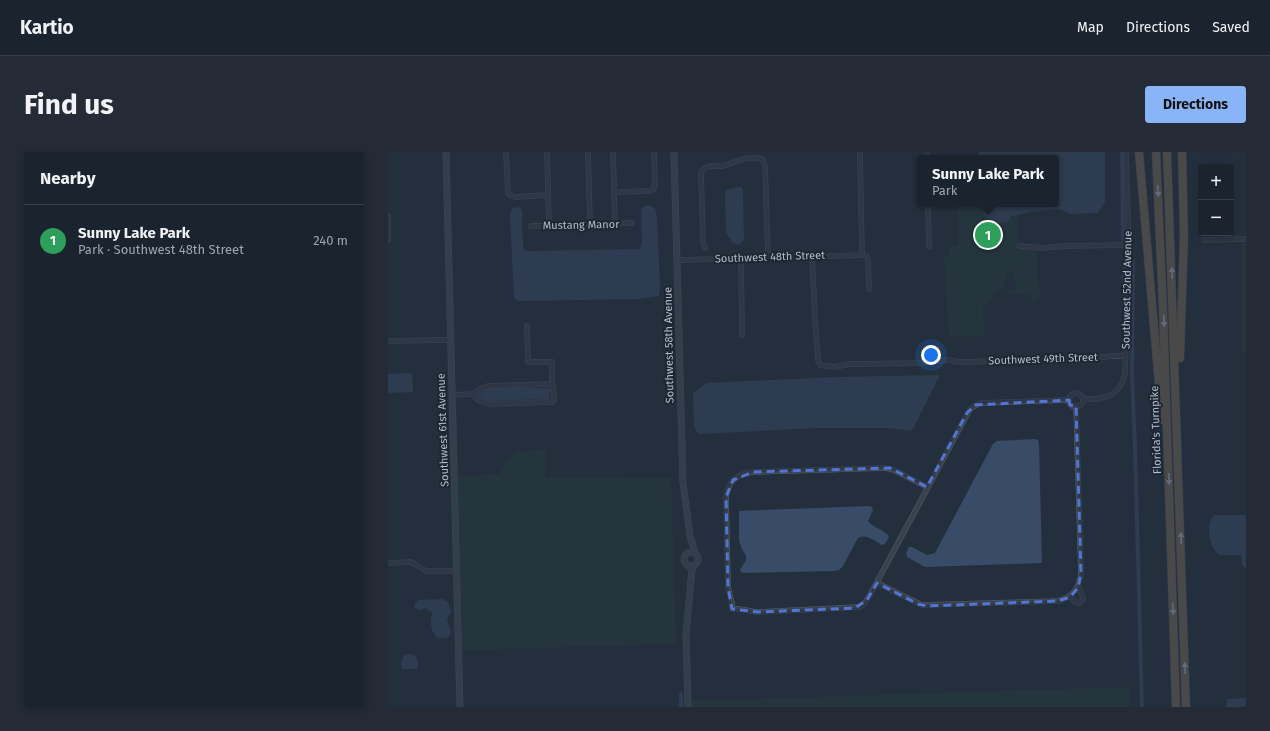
<!DOCTYPE html>
<meta charset="utf-8">
<style>
body{margin:0;font-family:"Fira Sans",sans-serif;background:#242b36;color:#f1f3f6}
.controls{position:absolute;right:12px;top:12px;display:grid;overflow:hidden;border-radius:4px;box-shadow:0 2px 10px #0003}
.controls button{width:36px;height:36px;display:grid;place-items:center;padding:0;border:0;border-bottom:1px solid #39404a;background:#1b232e;color:#f1f3f6;font:20px sans-serif}
.you{position:absolute;left:543px;top:203px;width:14px;height:14px;margin:-10px;border:3px solid #fff;border-radius:50%;background:#1a73e8;box-shadow:0 0 0 6px #1a73e833}
.badge{display:grid;place-items:center;width:26px;height:26px;border-radius:50%;background:#8ab4f8;color:#fff;font-size:13px;font-weight:700}
.pin{position:absolute;translate:-50% -50%;border:2px solid #fff;box-shadow:0 1px 4px #0006}
.popup{position:absolute;left:529px;top:3px;width:142px;height:52px;box-sizing:border-box;display:grid;place-content:center;border-radius:4px;background:#1b232e;filter:drop-shadow(0 1px 3px #0005);font-size:13px;white-space:nowrap;color:#a0a4aa}
.popup b{font-size:15px;color:#f1f3f6}
.popup::after{content:'';position:absolute;left:50%;top:100%;margin-left:-8px;border:8px solid transparent;border-top-color:#1b232e}
.list{margin:0;padding:0;list-style:none}
h2{display:flex;justify-content:space-between;align-items:center;height:52px;margin:0;padding:0 16px;font-size:17px}
h2 small{font-size:13px;font-weight:400;color:#a0a4aa}
.list li{display:grid;grid-template-columns:26px 1fr auto;gap:12px;align-items:center;box-sizing:border-box;height:72px;padding:0 16px;border-top:1px solid #39404a}
.list b{display:block;font-size:15px;white-space:nowrap}
.list p{margin:0;font-size:13px;white-space:nowrap;color:#a0a4aa}
.list em{font-size:13px;font-style:normal;color:#a0a4aa}
.map{position:relative;flex:none;width:858px;height:555px;overflow:hidden;border-radius:4px}
header{display:flex;align-items:center;gap:24px;box-sizing:border-box;height:56px;padding:0 20px;background:#1b232e;border-bottom:1px solid #39404a}
header strong{font-size:19px}
nav{display:flex;gap:22px;margin-inline-start:auto;font-size:14px}
.intro{display:flex;align-items:center;justify-content:space-between;box-sizing:border-box;height:96px;padding:0 24px}
h1{margin:0;font-size:28px}
.button{padding:10px 18px;border-radius:4px;background:#8ab4f8;color:#111;font-size:14px;font-weight:700}
main{display:flex;gap:24px;padding:0 24px}
aside{flex:1;background:#1b232e;border-radius:4px;box-shadow:0 2px 10px #0003}
.map>svg:first-child{display:block}
.green{fill:#263c3f}
.water{fill:#394c67}
.lines{fill:none;stroke-linecap:round;stroke-linejoin:round}
.canal{stroke:#394c67;stroke-width:4}
.street-casing{stroke:#565f6c;stroke-width:5.5}
.secondary-casing{stroke:#565f6c;stroke-width:7}
.highway-casing{stroke:#434c59;stroke-width:9}
.street{stroke:#38414e;stroke-width:4.5}
.secondary{stroke:#465061;stroke-width:6}
.highway{stroke:#746855;stroke-width:8}
.oneway{fill:#aeb4bd}
.marked{fill:none;stroke:#5274d3;stroke-width:3;stroke-dasharray:8 5;stroke-linejoin:round}
.labels{text-anchor:middle;dominant-baseline:central;stroke-width:4;stroke-linejoin:round;paint-order:stroke}
.street-label{font-size:11px;fill:#b4bcc9;stroke:#1d2633}
</style>
<header>
<strong>Kartio</strong>
<nav><a>Map</a><a>Directions</a><a>Saved</a></nav>
</header>
<div class="intro"><h1>Find us</h1><a class="button">Directions</a></div>
<main>
<aside>
<h2>Nearby<small></small></h2>
<ul class="list">
<li><span class="badge" style="background:#2e9e5b">1</span><div><b>Sunny Lake Park</b><p>Park · Southwest 48th Street</p></div><em>240 m</em></li>
</ul>
</aside>
<div class="map">
<svg width="858" height="555" viewBox="0 0 858 555">
<rect width="100%" height="100%" fill="#242f3e"/>
<path class="green" d="M570 52H593C593 62 596 66 605 70L629 63 630 96 648 99 649 101V128L652 137 650 147 645 148 642 145V141L620 143 619 140 620 138 627 137 628 134C627 130 625 121 622 118H619L616 136 607 140 604 149 600 150 595 155 596 184 561 185 556 104H561V95L571 94Z
M854 91H858V200H854Z
M157 298V325L283 326 288 492 75 498 70 324 111 322 127 300Z
M741 535 742 555H303V549Z"/>
<path class="water" d="M591 0H717V50L710 61 683 62 671 57 643 60 624 64 619 71C604 70 594 70 593 52H668V6H591Z
M351 35H353L355 38 356 88 351 93 345 91 338 81 337 42 338 38Z
M260 53 267 56 269 66 272 135 271 144 249 147 137 149H130L126 146 122 63 125 56 131 55 134 58V81L136 98 139 99 251 97 253 94 254 89 253 59 255 55Z
M23 221 24 223 25 240 0 241V222Z
M552 223 524 279 500 276H428L312 282 309 280 306 275 305 241 319 231 449 225Z
M100 236H160L163 238 161 247 100 249 90 244V242Z
M647 287 650 288 651 292 654 411 537 415 519 405 518 401 521 395H524L539 403 547 401 605 292 609 289Z
M481 354 484 355 485 358 480 369C485 376 495 377 501 384 500 387 498 392 494 393 487 389 478 381 470 386L455 414 451 418 446 419 355 421 353 420 352 418 358 408V404L353 395 351 388V359Z
M826 363H858V417L854 413 853 403H832C821 398 817 371 826 363Z
M54 447 60 450 63 460 59 467 63 481 59 486H50C41 478 43 470 44 460L37 456 32 458 27 457V451L30 448Z
M21 502 28 504 30 514 28 517H14C13 511 13 508 17 503Z
M858 546V555H838L839 547Z"/>
<g class="lines">
<path class="canal" d="M734 0 735 88
M745 109 744 223 747 296 754 555
M293 542V555"/>
<defs>
<path id="street" d="M118 0 120 41 124 44 127 45 160 43
M159 0 161 73
M200 0 202 72
M225 0 227 72
M472 0 474 103
M539 0V6
M226 40 262 39 266 37 267 29 266 0
M540 52 541 94
M0 64V88
M143 74 244 71
M816 88 858 87
M632 94 654 96 678 94 740 93
M317 96 315 90 313 21C314 19 316 16 319 15 324 13 330 15 335 14 349 10 358 3 374 7L377 13 380 105
M424 104 427 168 430 208 432 213 445 215 463 212 534 211 560 208 572 210 689 207 738 203
M353 106 354 183
M289 108 478 103 480 107 481 137
M0 189 62 188
M681 248a7 7 0 1 1 14 0a7 7 0 1 1-14 0Z
M84 242 90 248 101 252 164 250 166 248 165 235 164 232V210H140L139 174
M64 243 84 242 92 237 100 234 164 232
M695 247H709L723 243 729 238 734 231 737 222 738 180 737 122 741 100 738 0
M539 335 506 318 497 316 365 320C348 322 341 328 338 345L340 435 344 451V457C353 455 361 460 370 460L472 455 476 452 482 443 582 257 592 251 681 248
M0 411 23 410 27 412 38 419H68
M489 431 534 453 670 449C685 445 691 437 693 421L688 254
M682 445 687 450 691 451 695 448C695 442 693 440 690 436"/>
<path id="secondary" d="M58 0 72 555
M286 0 295 331 302 384 307 401
M296 407a7 7 0 1 1 14 0a7 7 0 1 1-14 0Z
M300 555 298 482 304 418 306 413"/>
<path id="highway" d="M751 0 774 268
M768 0 775 157 788 555
M779 0 798 555
M792 206 796 85 794 0"/>
</defs>
<use href="#street" class="street-casing"/>
<use href="#secondary" class="secondary-casing"/>
<use href="#highway" class="highway-casing"/>
<use href="#street" class="street"/>
<use href="#secondary" class="secondary"/>
<use href="#highway" class="highway"/>
</g>
<defs><path id="oneway-solid" d="M-6-.8H1V-3.2L6.5 0L1 3.2V.8H-6Z"/></defs>
<g class="oneway">
<use href="#oneway-solid" transform="translate(770 39) rotate(87)"/>
<use href="#oneway-solid" transform="translate(784 121) rotate(-92)"/>
<use href="#oneway-solid" transform="translate(776 169) rotate(88)"/>
<use href="#oneway-solid" transform="translate(781 327) rotate(88)"/>
<use href="#oneway-solid" transform="translate(793 386) rotate(-92)"/>
<use href="#oneway-solid" transform="translate(785 457) rotate(88)"/>
<use href="#oneway-solid" transform="translate(797 516) rotate(-92)"/>
</g>
<path d="M0 0H858V555H0ZM681 248 682 253 688 254 693 421 690 436 682 445 670 449 539 454 530 452 489 431 479 448 467 456 370 460 344 457 340 435 338 345 345 328 365 320 502 316 539 335 579 261 587 253Z" fill="#242f3e" fill-opacity=".55" fill-rule="evenodd"/>
<path class="marked" d="M681 248 682 253 688 254 693 421 690 436 682 445 670 449 539 454 530 452 489 431 479 448 467 456 370 460 344 457 340 435 338 345 345 328 365 320 502 316 539 335 579 261 587 253Z"/>
<g class="labels">
<g class="street-label">
<text transform="translate(193 73) rotate(-1)">Mustang Manor</text>
<text transform="translate(382 105) rotate(-2)">Southwest 48th Street</text>
<text transform="translate(739 138) rotate(-89)">Southwest 52nd Avenue</text>
<text transform="translate(281 193) rotate(-91)">Southwest 58th Avenue</text>
<text transform="translate(655 207) rotate(-2)">Southwest 49th Street</text>
<text transform="translate(55 278) rotate(-92)">Southwest 61st Avenue</text>
<text transform="translate(768 278) rotate(-92)">Florida's Turnpike</text>
</g>
</g>
</svg>
<div class="controls">
<button>+</button>
<button>−</button>
</div>
<div class="you"></div>
<div class="pin badge" style="left:600px;top:83px;background:#2e9e5b">1</div>
<div class="popup"><b>Sunny Lake Park</b>Park</div>
</div>
</main>
